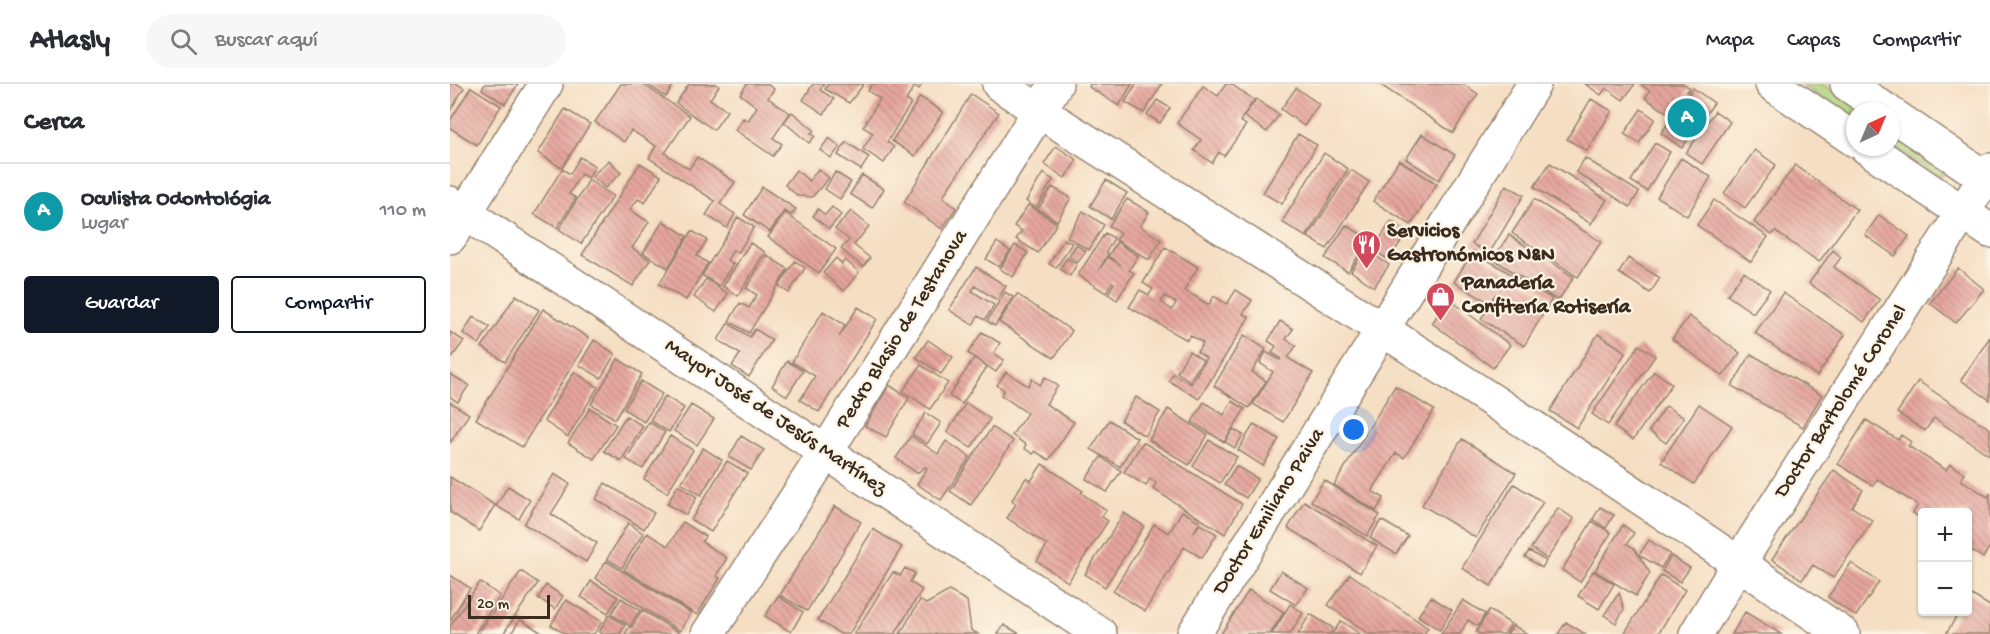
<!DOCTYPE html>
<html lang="es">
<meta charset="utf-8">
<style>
body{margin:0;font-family:"Gochi Hand",sans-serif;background:#f7f7f7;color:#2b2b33}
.controls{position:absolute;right:18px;bottom:18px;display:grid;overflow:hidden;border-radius:6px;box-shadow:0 2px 4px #0004}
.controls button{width:54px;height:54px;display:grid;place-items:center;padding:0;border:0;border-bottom:2px solid #e1e1e2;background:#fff;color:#2b2b33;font:30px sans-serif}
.compass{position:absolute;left:1396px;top:18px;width:54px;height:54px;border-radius:50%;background:#fff;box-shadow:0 2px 4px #0004;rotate:44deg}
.scale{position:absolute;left:18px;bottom:15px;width:82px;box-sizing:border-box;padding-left:6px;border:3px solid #3b2a1e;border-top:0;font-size:16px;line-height:21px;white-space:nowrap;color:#3b2a1e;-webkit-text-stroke:4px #fcf5e5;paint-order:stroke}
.you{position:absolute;left:904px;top:346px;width:21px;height:21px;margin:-15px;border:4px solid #fff;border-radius:50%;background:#1a73e8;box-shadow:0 0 0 9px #1a73e833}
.badge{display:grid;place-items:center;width:39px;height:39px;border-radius:50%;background:#111827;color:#fff;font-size:20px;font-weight:700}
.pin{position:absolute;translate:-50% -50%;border:3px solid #fff;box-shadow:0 2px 6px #0006}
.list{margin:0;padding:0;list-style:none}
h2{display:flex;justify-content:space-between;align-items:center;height:78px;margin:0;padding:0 24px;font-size:26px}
h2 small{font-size:20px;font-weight:400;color:#7c7c81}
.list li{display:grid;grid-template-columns:39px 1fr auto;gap:18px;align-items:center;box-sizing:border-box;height:96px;padding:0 24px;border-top:2px solid #e1e1e2}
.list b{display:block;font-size:22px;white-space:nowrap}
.list p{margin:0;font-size:20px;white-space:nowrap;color:#7c7c81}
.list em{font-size:20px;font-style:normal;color:#7c7c81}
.actions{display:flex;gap:12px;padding:18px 24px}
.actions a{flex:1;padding:14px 0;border:2px solid #111827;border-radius:6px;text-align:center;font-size:21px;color:#111827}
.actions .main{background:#111827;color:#fff}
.icon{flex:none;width:33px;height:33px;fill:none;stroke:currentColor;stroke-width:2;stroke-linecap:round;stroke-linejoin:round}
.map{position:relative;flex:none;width:1540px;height:550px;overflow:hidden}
header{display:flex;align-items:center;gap:36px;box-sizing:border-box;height:84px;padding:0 30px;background:#fff;border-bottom:2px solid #e1e1e2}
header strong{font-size:28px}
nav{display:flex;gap:33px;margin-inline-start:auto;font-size:21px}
.search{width:420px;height:54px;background:#f7f7f7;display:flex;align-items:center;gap:15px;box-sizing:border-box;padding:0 21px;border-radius:33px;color:#7c7c81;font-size:22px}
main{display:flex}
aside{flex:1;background:#fff}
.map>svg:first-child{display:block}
.green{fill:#acd27d;stroke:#747e4e;stroke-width:1.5}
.building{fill:url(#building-back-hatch);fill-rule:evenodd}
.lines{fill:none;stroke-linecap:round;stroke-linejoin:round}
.minor-casing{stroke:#988470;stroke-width:36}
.major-casing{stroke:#988470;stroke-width:36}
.minor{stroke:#fff;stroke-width:33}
.major{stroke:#fff;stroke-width:33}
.labels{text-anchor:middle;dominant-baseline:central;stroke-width:4.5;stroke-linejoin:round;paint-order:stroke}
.poi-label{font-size:21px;font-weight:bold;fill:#3b2a1e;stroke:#fcf5e5;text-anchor:start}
.street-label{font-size:21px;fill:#3b2a1e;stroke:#fcf5e5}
</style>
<header>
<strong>Atlasly</strong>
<div class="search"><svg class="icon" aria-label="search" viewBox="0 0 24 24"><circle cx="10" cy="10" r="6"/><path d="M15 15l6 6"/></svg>Buscar aquí</div>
<nav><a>Mapa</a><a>Capas</a><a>Compartir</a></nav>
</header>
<main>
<aside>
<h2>Cerca<small></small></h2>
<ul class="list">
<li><span class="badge" style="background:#0f9aa8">A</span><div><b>Oculista Odontológia</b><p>Lugar</p></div><em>110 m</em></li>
</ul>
<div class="actions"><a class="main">Guardar</a><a>Compartir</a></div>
</aside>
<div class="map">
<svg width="1540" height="550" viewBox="0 0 1540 550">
<defs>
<pattern id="building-back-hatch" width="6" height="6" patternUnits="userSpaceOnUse" patternTransform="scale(1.5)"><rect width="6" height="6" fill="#e6a69f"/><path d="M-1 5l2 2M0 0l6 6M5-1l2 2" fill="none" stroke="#bc8781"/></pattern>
</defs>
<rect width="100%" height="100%" fill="#fcf5e5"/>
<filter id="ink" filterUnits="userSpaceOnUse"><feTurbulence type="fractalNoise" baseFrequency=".0167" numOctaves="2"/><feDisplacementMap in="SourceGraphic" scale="12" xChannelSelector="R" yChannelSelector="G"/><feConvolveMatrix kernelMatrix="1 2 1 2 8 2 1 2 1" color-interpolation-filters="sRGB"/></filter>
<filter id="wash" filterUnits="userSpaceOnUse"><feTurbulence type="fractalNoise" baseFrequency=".008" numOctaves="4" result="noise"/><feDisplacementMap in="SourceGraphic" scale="24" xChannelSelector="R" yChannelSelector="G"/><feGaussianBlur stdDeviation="1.35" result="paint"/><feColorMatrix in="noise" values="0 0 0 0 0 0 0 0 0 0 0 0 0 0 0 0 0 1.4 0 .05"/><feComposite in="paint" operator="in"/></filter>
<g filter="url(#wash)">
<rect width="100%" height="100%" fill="#f5dec2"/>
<path class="green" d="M1350 0H1373L1414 27H1405V37Z
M1441 45 1495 83 1493 91H1489L1484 89 1441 61Z"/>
<g id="blocks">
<path class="building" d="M0 0H7L14 4 0 27Z
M35 0H68L55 20 32 5Z
M171 0H192L240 32 215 69 239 85 247 73 285 98 270 120 285 130 277 144 256 131 265 117 199 74 206 62 181 46 174 58 145 38Z
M196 0H224L216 13Z
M239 0H266L269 2 260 15 277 27 264 46 226 19Z
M297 0H317L324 5 318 14 340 29 323 54 332 60 323 72 285 46 293 34 298 37 307 23 290 10Z
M363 0H374L370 6 384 15 374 30 353 16Z
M378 0H414L399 19 375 5Z
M422 0H468L471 2 469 5 465 2 456 16 461 19 437 58 444 63 434 79 413 65 423 49 413 43 430 15 418 7Z
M640 0H682L669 22 639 3Z
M686 0H712L694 29 675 18Z
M776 0H781L804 16 790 37 796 41 774 72 769 68 762 79 744 66 751 56 727 39 753 2 768 12Z
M929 0H1013L1028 10 1003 49Z
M1135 0H1185L1173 16 1156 4 1151 11Z
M1190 0H1234L1240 4 1221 31 1195 14 1200 7Z
M21 3 51 22 27 61 0 44V37Z
M846 4 869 20 854 42 831 25Z
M1243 4 1264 19 1232 64 1211 49Z
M521 10 549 29 495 109 493 114 506 124 492 145 454 118Z
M470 13 493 28 465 72 442 57Z
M806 15 829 31 817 48 794 32Z
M1141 15 1162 27 1137 67 1117 55Z
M707 16 720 24 710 39 697 31Z
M115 25 140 40 112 84 88 69Z
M1191 25 1205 35 1189 59 1174 50Z
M1265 27 1280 38 1252 80 1236 69Z
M342 28 364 46 361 49 365 52 359 59 334 38Z
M848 50 867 61 832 120 813 109Z
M972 50 1005 71 989 96 956 75Z
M379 54 390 63 381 74 370 66Z
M396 58 419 73 411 86 388 71Z
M1205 59 1220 68 1197 107 1181 97Z
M606 62 627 76 615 94 594 80Z
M1305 66 1326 81 1295 124 1274 109Z
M874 69 898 85 856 153 832 138Z
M130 73 145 82 138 94 131 90 119 110 126 114 107 144 84 130 112 85 120 90Z
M1135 74 1189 108 1180 123 1126 88Z
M1231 74 1261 93 1237 132 1207 113Z
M159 76 171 89 155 104 142 92Z
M949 76 987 100 961 141 923 117Z
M190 79 211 92 195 119 188 115 180 126 199 138 182 164 200 176 183 202 132 171Z
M1100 79 1157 116 1141 140 1084 103Z
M1345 81 1407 126 1369 178 1325 147 1322 151 1304 138Z
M368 85 379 94 362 113 348 112 335 101 346 86 359 97Z
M901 86 919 98 877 165 858 153Z
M385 88 401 98 390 115 375 105Z
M593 89 603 96 586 124 576 117Z
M412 91 434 105 422 124 400 110Z
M139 96 163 112 131 160 109 145Z
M656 96 677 109 661 135 640 122Z
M1056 101 1074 111 1039 170 1022 160Z
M312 103 346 125 342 131 334 127 320 148 294 131Z
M602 103 621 114 607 137 588 125Z
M677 115 699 128 690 142 711 156 699 176 666 156 671 149 659 142Z
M1084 115 1151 158 1128 193 1062 149Z
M1264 116 1318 153 1301 178 1247 141Z
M578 121 607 139 588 169 566 155 572 147 564 142Z
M382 123 391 131 379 145 363 132 368 125 375 131Z
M401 127 419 142 404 161 420 174 413 183 391 165 399 156 385 145Z
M633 127 654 141 639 166 617 153Z
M335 129 386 165 369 189 318 153Z
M1429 131 1459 152 1445 172 1415 151Z
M288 133 304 143 288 169 283 166 277 176 283 180 269 202 252 191Z
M213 137 237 152 218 184 193 169Z
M941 137 957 148 939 176 923 166Z
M896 141 919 155 898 188 875 174Z
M242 147 257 156 247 172 258 179 236 216 209 200Z
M655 149 664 154 656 168 658 170 649 186 658 173 671 181 658 172 667 158 688 172 679 186 684 189 667 216 658 210 664 199 662 198 656 209 628 191Z
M1059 151 1124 193 1108 217 1043 175Z
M614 155 622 159 606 184 599 180Z
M547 158 560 167 549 183 536 175Z
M300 159 315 168 288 212 273 202Z
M565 161 578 169 563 193 550 185Z
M626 161 636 167 628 178 619 172Z
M715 163 748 183 734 206 759 221 764 212 777 220 786 206 802 216 793 230 799 233 749 315 719 297 723 289 741 300 756 274 747 268 753 259 740 251 737 256 679 223 690 206 699 211 703 205 693 199ZM715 212 726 219 722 226 711 218Z
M915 165 939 181 924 203 901 187Z
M1383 166 1391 173 1384 183 1430 216 1414 238 1359 199Z
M1023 167 1102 215 1074 262 1031 235 1046 210 1039 219 1004 198Z
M316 171 338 185 299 249 279 237 290 219 299 224 307 211 296 204Z
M386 174 392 180 395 176 409 188 394 207 373 189Z
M617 174 627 180 620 192 610 185Z
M1178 174 1210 194 1200 209 1169 189Z
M345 177 355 184 339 209 329 202Z
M526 183 556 202 547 216 525 202 522 207 544 221 535 236 528 232 523 241 499 226Z
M1508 184 1534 205 1506 239 1480 219Z
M1294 188 1320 206 1303 229 1277 211Z
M256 195 278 210 266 228 244 213Z
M555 208 563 213 545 242 537 237Z
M1333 209 1395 251 1367 292 1305 249Z
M567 210 622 247 604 274 549 238Z
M66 211 89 226 55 278 32 263Z
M999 215 1060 261 1043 284 982 239Z
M408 223 427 235 369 328 350 316 365 292 342 278 373 227 395 241 389 253Z
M93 225 139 254 72 363 26 335Z
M1239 232 1290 269 1273 292 1222 255Z
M23 233 40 243 29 260 13 249Z
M830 237 843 245 836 255 846 262 838 274 863 289 833 338 803 320 823 288 810 279 816 268 830 276 831 274 822 269 826 262 818 257Z
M278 239 300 253 305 245 322 256 299 293 282 282 290 270 268 256Z
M0 248 14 257 0 276Z
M532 248 550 259 544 269 554 276 546 288 518 269Z
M1148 250 1176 268 1127 344 1100 327Z
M794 251 816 265 802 288 816 297 799 324 764 302Z
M1540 253V316L1511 296Z
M144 256 165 270 151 294 129 281Z
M478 256 503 273 491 290 466 273Z
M1189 261 1205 272 1158 341 1142 330Z
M739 267 753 276 740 297 727 288Z
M1301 270 1372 311 1353 343 1282 302Z
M524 274 537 283 512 320 499 312Z
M168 275 192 290 165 335 141 320Z
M337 277 353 287 337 312 322 302Z
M471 281 498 299 480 325 453 307Z
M1204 287 1222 300 1183 356 1164 343Z
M124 288 148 303 118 353 94 337Z
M556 288 578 302 582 295 590 301 595 293 608 302 596 320 624 338 599 376 585 367 583 370 574 364 576 361 562 351 577 329 551 311 554 306 547 301Z
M0 290 19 301 8 318 0 313Z
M191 297 212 310 194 338 174 325Z
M1468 297 1540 345 1539 371 1484 334 1475 347 1447 329Z
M439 301 459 314 436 353 415 342Z
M945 302 984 326 954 374 946 369 922 407 934 414 926 427 884 401Z
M215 312 234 324 219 348 200 336Z
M686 313 710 328 695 352 671 337Z
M782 317 795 325 774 358 742 338 754 318 774 331Z
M0 318 19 330 0 359Z
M516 319 540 335 521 364 497 348Z
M1249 320 1282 342 1244 400 1211 378Z
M241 321 264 335 247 361 224 347Z
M1216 322 1234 334 1216 359 1199 347Z
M140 324 166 341 144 375 118 359Z
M718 325 758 351 739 381 699 356Z
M476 329 491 339 477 360 462 350Z
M176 332 193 342 171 377 154 367Z
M659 336 687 354 670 383 641 365Z
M1416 336 1448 356 1451 351 1461 358 1458 362 1496 386 1500 380 1515 389 1511 396 1538 413 1540 409V462L1533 474 1518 464V428H1472V435L1463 429 1468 421 1427 395 1423 402 1388 380Z
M199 338 215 348 193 385 176 375Z
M804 340 829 355 813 382 788 366Z
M542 343 563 357 521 421 500 407Z
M783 345 793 351 785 364 775 358Z
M220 352 243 366 217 409 194 395Z
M291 352 314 366 301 386 279 373Z
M461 352 488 370 496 357 520 373 491 416 467 400 477 384 475 383 467 389 446 374Z
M1012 355 1066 389 1026 454 972 421Z
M759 356 787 373 770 399 743 382Z
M693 358 792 420 775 450 703 405 706 399 700 395 696 402 674 388Z
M253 364 272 376 251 411 231 399Z
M651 373 671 387 657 408 636 395Z
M277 377 297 389 261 448 241 436Z
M592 380 633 407 631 409 656 426 652 433 658 437 618 498 587 477 597 461 557 434 566 420 562 416 576 394 581 397Z
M786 382 808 395 796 414 774 401Z
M1384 386 1413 406 1402 423 1423 437 1383 494 1363 481 1352 496 1322 475Z
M104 390 120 400 101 430 147 459 136 478 74 440Z
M0 393 45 421 29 447 0 428Z
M874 396 930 431 917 452 861 417Z
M155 399 204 429 194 445 146 415Z
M1064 400 1093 418 1041 502 1012 484Z
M228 401 247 413 236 431 217 420Z
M58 402 80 416 69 435 46 422Z
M854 417 927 462 910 489 838 444Z
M385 422 411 438 357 527 330 511Z
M1150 423 1164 431 1156 444 1143 435Z
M1108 424 1124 435 1097 475 1081 464Z
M732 427 750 438 743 449 750 440 767 450 752 474 734 463 695 527 663 507 704 440 719 449Z
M674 429 694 442 655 503 635 490Z
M931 436 958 452 946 470 920 454Z
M1142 437 1161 449 1130 498 1112 486Z
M233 438 255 452 252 458 277 474 266 492 270 494 247 531 174 486 197 449 218 462Z
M178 439 193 449 172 484 157 475Z
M1173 441 1184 449 1177 460 1184 464 1200 489 1186 512 1145 487Z
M423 445 452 463 399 550H390L368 536Z
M1199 456 1220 470 1211 484 1189 471Z
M1079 467 1096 477 1092 484 1075 473Z
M1221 472 1240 484 1230 498 1212 487Z
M156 477 241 529 230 547 145 494Z
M1401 479 1429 498 1406 532 1378 513Z
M455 484 465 489 460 498 472 506 445 550H404L443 488 450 492Z
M71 487 88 499 53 550H28Z
M831 487 858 504 846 521 820 505Z
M1143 487 1164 500 1149 525 1128 512Z
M900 490 978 544 974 550H919L878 521Z
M0 491 20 504 0 537Z
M1211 491 1235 506 1208 550H1174Z
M141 497 168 513 158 529 131 513Z
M30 498 50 512 25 550H0V542Z
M96 501 113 512 105 525 88 514Z
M799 506 834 528 820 550H771Z
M499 507 517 517 521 546 528 550H450L470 516 476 520Z
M1169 509 1174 525 1166 539 1154 531Z
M1520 510 1540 522V550H1496L1509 528H1518V513Z
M328 512 353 528 341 548 315 532Z
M981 513 1002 526 990 546 968 532Z
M171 514 190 526 180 542 161 530Z
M116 516 152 538 144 550H115L101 541Z
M1013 516 1035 530 1028 542 1018 536 1010 550H991Z
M840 520 853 529 840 550H822Z
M192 526 231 550H175L180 542 182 543Z
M1039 526 1061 540 1055 550H1030L1026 548Z
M1295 528 1331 550H1282Z
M860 530 883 544 880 550H848Z
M159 531 175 541 170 550H153L149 548Z
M70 535 92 549 91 550H61Z
M891 537 910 550H882Z
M1116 538 1135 550H1108Z
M554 541 570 550H548Z
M1063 541 1077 550H1057Z"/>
</g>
</g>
<g filter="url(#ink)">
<use href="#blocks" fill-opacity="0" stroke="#988470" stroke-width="1.5"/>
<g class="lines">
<defs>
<path id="minor" d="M549 0 589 27C859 198 1129 369 1393 550
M0 119 650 550
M0 153 96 0
M258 550 376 368 606 0
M744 550 1084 0
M1246 550 1289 479 1540 86"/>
<path id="major" d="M1322 0 1405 56
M1397 0 1437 27
M1441 30 1540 97
M1416 63 1540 147"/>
</defs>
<use href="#minor" class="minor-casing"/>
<use href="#major" class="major-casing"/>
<use href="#minor" class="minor"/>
<use href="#major" class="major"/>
</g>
</g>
<defs>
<symbol id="restaurant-pin" viewBox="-11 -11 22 30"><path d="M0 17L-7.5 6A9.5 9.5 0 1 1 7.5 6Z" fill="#d1495b" stroke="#fcf5e5"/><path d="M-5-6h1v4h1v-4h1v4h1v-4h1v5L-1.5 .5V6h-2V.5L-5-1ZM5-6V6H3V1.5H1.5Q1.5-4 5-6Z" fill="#fff"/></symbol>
<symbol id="shop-pin" viewBox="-11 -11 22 30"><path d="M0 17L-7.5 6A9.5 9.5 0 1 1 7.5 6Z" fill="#d1495b" stroke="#fcf5e5"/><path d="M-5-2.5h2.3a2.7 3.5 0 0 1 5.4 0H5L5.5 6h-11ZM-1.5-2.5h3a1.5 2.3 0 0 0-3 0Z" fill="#fff"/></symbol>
</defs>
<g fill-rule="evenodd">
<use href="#restaurant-pin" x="900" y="144" width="33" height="45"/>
<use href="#shop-pin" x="974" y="196" width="33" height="45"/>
</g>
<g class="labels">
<g class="poi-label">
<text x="937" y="148">Servicios<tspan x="937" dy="24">Gastronómicos N&amp;N</tspan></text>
<text x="1012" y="200">Panadería<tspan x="1012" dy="24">Confitería Rotisería</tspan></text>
</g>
<g class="street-label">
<text transform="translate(453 246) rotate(-58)">Pedro Blasio de Testanova</text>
<text transform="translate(1392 318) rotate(-57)">Doctor Bartolomé Coronel</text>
<text transform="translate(325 334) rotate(34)">Mayor José de Jesús Martínez</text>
<text transform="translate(820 428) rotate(-58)">Doctor Emiliano Paiva</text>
</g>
</g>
</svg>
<div class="controls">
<button>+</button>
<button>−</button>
</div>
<svg class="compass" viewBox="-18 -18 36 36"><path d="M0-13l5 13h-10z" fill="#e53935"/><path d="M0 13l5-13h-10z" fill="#7c7c81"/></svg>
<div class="scale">20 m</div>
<div class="you"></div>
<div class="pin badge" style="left:1237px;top:34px;background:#0f9aa8">A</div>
</div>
</main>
